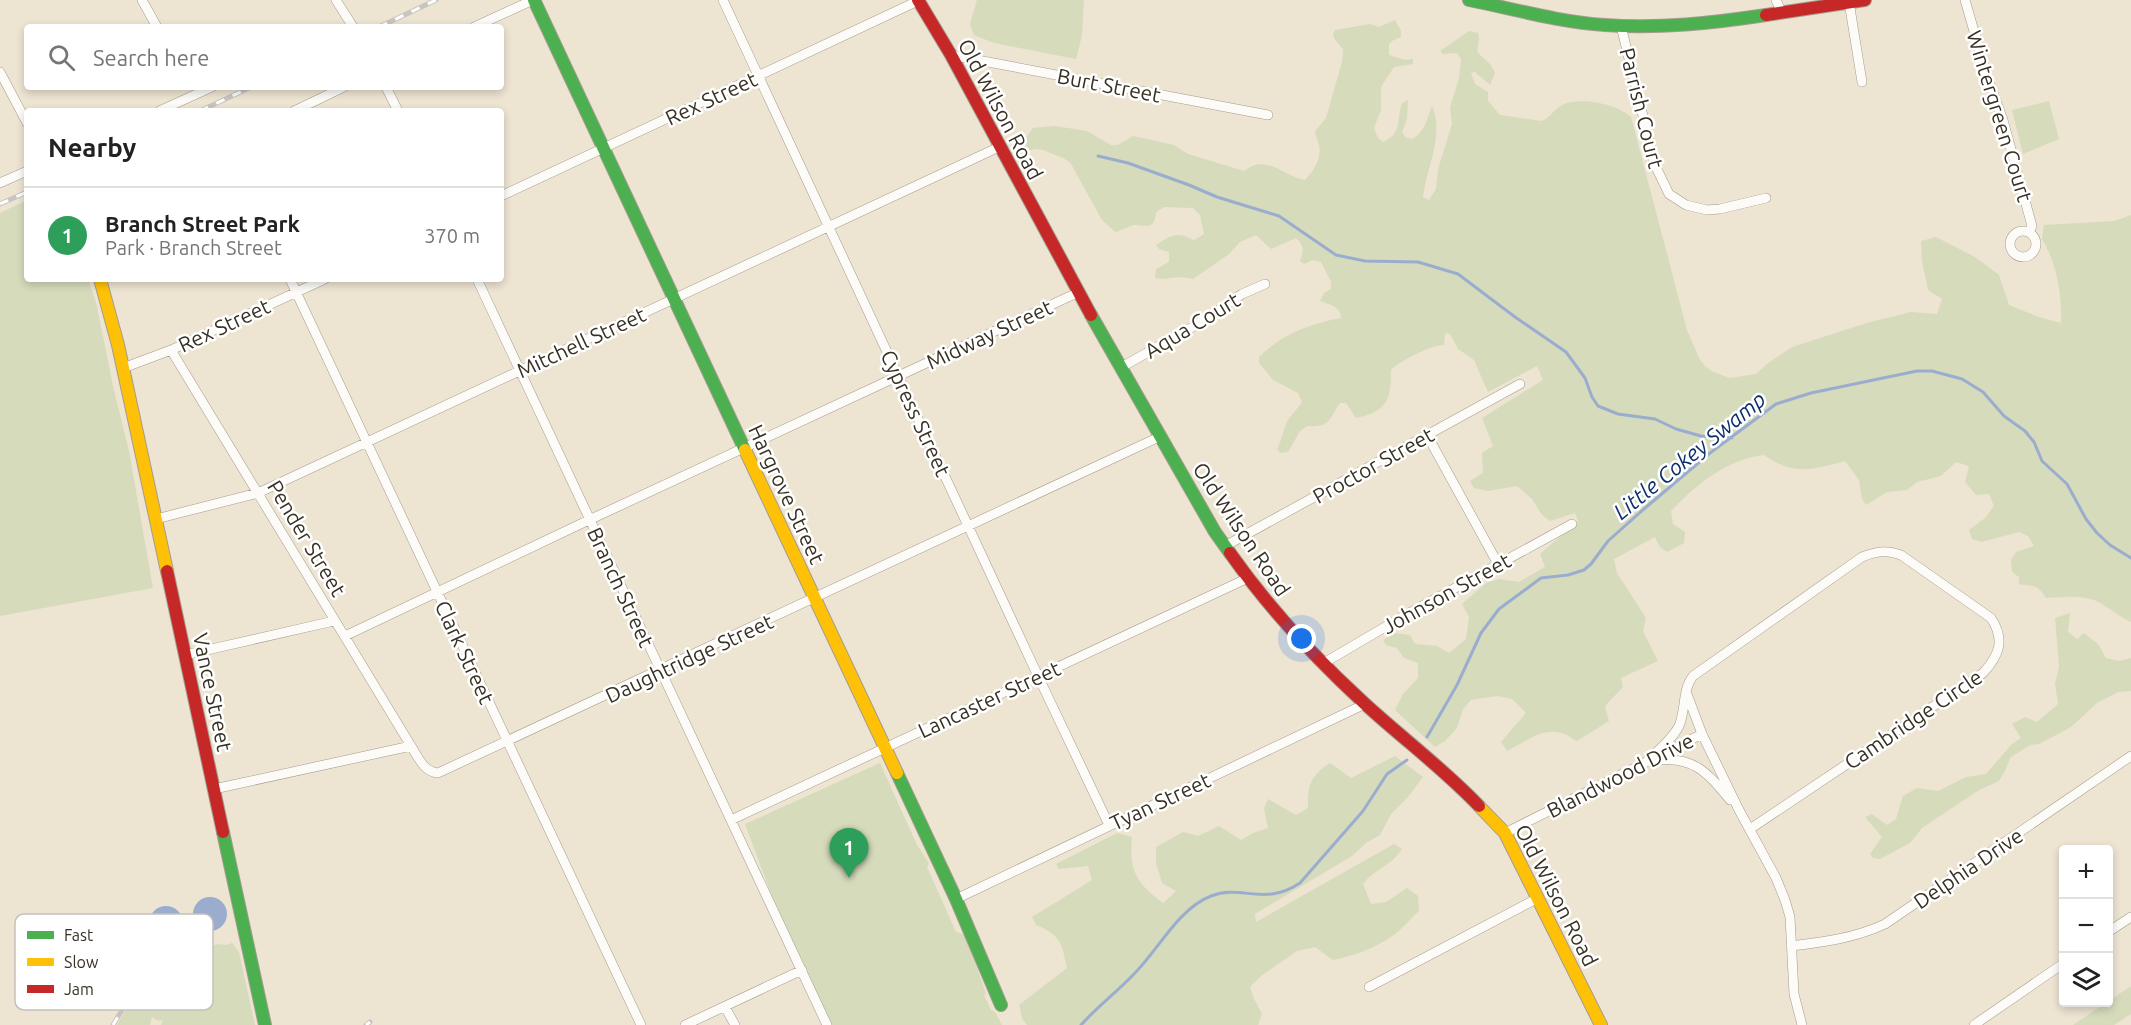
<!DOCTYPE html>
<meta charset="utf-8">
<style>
body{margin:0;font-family:Ubuntu,sans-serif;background:#f6f6f6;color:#222}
.controls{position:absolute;right:18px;bottom:18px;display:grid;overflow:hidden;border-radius:6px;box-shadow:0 3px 9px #0003}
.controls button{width:54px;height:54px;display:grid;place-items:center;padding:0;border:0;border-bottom:2px solid #e0e0e0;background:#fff;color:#222;font:30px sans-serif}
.you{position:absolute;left:1302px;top:639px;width:21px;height:21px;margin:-15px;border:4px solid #fff;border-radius:50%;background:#1a73e8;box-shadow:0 0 0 9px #1a73e833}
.badge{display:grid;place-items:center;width:39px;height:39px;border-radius:50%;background:#111827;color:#fff;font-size:20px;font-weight:700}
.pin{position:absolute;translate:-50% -50px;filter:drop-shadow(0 2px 3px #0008)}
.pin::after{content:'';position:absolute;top:32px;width:21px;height:18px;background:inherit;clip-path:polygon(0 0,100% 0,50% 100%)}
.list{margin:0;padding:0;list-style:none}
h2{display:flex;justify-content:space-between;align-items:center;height:78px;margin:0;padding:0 24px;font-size:26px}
h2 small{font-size:20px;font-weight:400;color:#767676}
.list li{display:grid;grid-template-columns:39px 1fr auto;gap:18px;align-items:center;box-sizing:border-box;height:96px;padding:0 24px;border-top:2px solid #e0e0e0}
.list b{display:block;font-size:22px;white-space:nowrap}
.list p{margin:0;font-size:20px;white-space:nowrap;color:#767676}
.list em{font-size:20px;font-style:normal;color:#767676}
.icon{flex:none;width:33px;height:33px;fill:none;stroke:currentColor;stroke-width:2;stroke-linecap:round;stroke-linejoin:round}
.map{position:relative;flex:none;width:2131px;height:1025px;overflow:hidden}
.search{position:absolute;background:#fff;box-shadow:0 3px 9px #0003;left:24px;top:24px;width:480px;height:66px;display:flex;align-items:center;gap:15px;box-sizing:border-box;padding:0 21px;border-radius:6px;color:#767676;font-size:22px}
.panel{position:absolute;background:#fff;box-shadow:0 3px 9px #0003;left:24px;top:108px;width:480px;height:174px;border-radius:6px}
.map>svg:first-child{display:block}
.green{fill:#d6dbbc}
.water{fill:#9aadce}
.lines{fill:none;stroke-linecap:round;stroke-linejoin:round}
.stream{stroke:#9aadce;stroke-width:3}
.street-casing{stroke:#a39c8e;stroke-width:10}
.fast-casing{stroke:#a39c8e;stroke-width:14}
.slow-casing{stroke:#a39c8e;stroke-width:14}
.jam-casing{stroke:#a39c8e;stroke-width:14}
.street{stroke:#fcfbf8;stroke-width:9}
.fast{stroke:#4caf50;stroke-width:12}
.slow{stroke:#ffc107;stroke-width:12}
.jam{stroke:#c62828;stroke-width:12}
.rail-casing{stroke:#c8c5c1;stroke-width:5}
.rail{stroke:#fff;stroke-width:3;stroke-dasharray:9;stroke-linecap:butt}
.labels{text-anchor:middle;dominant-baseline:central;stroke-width:5;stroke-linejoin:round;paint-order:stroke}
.street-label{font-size:21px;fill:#373124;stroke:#fff}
.water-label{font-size:22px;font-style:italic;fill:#0b2d6e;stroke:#fff}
.key{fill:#fff;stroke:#c3c1bd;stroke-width:1.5}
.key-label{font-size:16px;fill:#373124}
</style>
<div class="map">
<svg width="2131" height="1025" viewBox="0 0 2131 1025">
<rect width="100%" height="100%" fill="#ede4d2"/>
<path class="green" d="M977 0H1084L1082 35 1076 59 994 43 974 35 970 24Z
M1395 20 1401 31V37L1392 41 1389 44V55L1405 60 1413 59V64L1394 67 1381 87V110L1374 128 1378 138 1383 142C1403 133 1396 121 1402 103L1408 100 1407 119 1402 132 1405 137 1412 139C1425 132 1427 119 1432 106 1445 134 1426 169 1423 197L1429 200 1436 189 1438 169 1452 124 1450 108 1459 78 1461 59 1457 53 1443 54 1440 51 1469 31 1478 33 1479 39 1477 52 1491 65 1495 73 1490 85 1475 72 1471 73 1475 84 1488 92V101L1500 115 1542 121C1551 117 1555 108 1564 104 1582 97 1617 104 1631 117L1687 330 1700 360 1705 366 1713 372 1730 378 1756 374 1768 363 1792 347 1870 322 1911 312 1937 314 1942 299 1928 290 1922 261 1921 241 1936 237 1975 257 1999 275 2009 305 2039 317 2061 323C2062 294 2057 264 2042 239L2044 225 2114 221 2131 215V622C2119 617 2105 604 2094 600 2078 595 2062 597 2046 598 2037 583 2033 587 2019 584V577L2012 572 2011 560 2016 552 2034 546 2028 536 2019 532 1981 542 1972 539 1969 530 1985 518 1994 506 1989 494 1976 495 1965 482 1969 466 1956 462 1941 476 1917 482 1907 490 1887 492 1866 505 1862 499 1859 480 1845 461C1812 470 1794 476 1764 455 1728 459 1695 485 1671 511L1673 524 1685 532 1684 543 1667 552 1660 547 1655 537 1614 559 1617 573 1646 618 1643 631 1658 661 1621 678 1623 687 1605 706 1609 721 1577 741C1572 739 1569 735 1564 734 1543 726 1526 742 1507 751L1501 742 1526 713 1512 699 1497 696 1471 700 1463 709 1457 728 1445 741 1435 747 1395 710 1403 694 1418 678V663L1404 658 1397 648 1386 645 1383 640 1395 633 1410 635 1415 644 1437 646 1449 653 1466 639 1469 617 1462 604 1486 583 1499 579 1519 582 1545 567 1540 554 1578 521 1575 513 1550 521 1542 515 1532 499 1517 486 1488 491 1474 488 1470 481 1483 473 1482 453 1493 446 1482 418 1543 380 1537 366 1488 392 1474 360 1458 349 1450 334 1445 333 1444 345C1431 345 1400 361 1391 370 1391 401 1387 411 1356 418L1346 403H1340C1329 419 1330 428 1307 426L1300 431 1288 452 1280 453 1277 449C1282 440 1283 431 1287 422 1291 414 1298 409 1302 402L1298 393 1273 380 1259 363V357C1282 334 1309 324 1341 318 1341 306 1330 305 1320 301L1324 293 1331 289V282L1321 262 1313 260 1304 264 1300 261C1304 250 1304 246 1296 238L1271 249 1256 235 1240 242 1229 254 1193 279C1177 274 1166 281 1155 278L1156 269 1169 262V252L1159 249 1156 245C1172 235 1177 231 1194 240L1204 234 1200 215 1193 208 1164 207 1156 212C1154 232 1146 224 1134 225 1128 226 1121 231 1115 232L1102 220 1071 164 1065 159 1043 150 1035 149 1021 152 1019 146 1033 128 1055 126 1087 131 1111 145H1118L1133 136 1174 145 1188 154 1244 171C1267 153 1282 176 1305 180 1314 170 1322 158 1319 145 1318 140 1315 136 1315 131L1326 118 1342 62 1343 49 1335 40 1333 34 1335 30 1370 24 1379 27Z
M2049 101 2059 139 2023 154 2012 110Z
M27 200V279H88L96 302 113 386 129 451 153 588 0 616V213Z
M2070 613 2068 632 2077 639 2084 633 2098 644 2106 658 2119 661 2131 658V691L2118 692 2097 703 2071 727 2039 744 2030 745 2010 758 2006 769 1999 781 1979 790 1922 828 1910 843 1880 859 1873 858 1870 854 1882 837 1865 817 1872 814 1887 825 1896 819 1903 796 1917 788 1938 791 1966 777 1986 774 2012 744 2021 738 2012 724 2025 717 2037 722 2058 704 2055 684 2059 667 2055 618Z
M1395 756 1423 777 1408 797 1391 814 1380 835 1366 843 1352 856 1255 914 1256 922 1394 844 1402 849C1391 866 1376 868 1363 884L1371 904 1386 902 1407 888 1418 896 1419 911C1411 918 1403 928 1395 934 1376 948 1356 955 1333 960L1315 947 1297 951 1261 976 1250 987 1254 999 1262 1014 1258 1025H1027L1022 1018 1019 1005 1067 968C1062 944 1061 935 1036 925L1032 917 1092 880 1088 866 1059 869 1056 864 1117 833 1132 837C1129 871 1136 883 1163 903L1176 891 1162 883 1156 863V847L1183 832 1198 836 1219 826 1241 840 1253 833 1268 828 1264 808 1268 799 1296 815 1308 808C1307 786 1311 775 1330 763L1351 778Z
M880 763 917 845 929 863 927 867 956 932 966 935 986 994 984 995 991 1010 995 1012 1002 1025H822L802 959 785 931 745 824Z
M232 943 239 952 255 1025H161L163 1020 158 1021 152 1017 150 1025H117L154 962 218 944 226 945Z
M2131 986V1014L2114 1025H2073Z"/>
<path class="water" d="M193 914a17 17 0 1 1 34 0a17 17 0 1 1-34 0Z
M149 923a17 17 0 1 1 34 0a17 17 0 1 1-34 0Z"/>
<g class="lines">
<path class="stream" d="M1098 156 1128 163 1189 185 1217 197 1279 216 1336 255 1365 261 1418 262 1458 274 1515 317 1566 352 1585 378 1592 397 1598 406 1618 414 1655 419 1676 429 1701 436 1732 438
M1427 737 1457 685 1481 633 1499 609 1541 578 1568 575 1584 570 1591 564 1608 541 1644 509 1710 453 1776 404 1811 393 1917 371H1932L1962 379 1983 392 2004 416 2025 431 2034 442 2042 461 2067 484 2086 519 2097 533 2110 545 2131 558
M1081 1025C1097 1007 1117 992 1134 974 1159 949 1178 909 1211 896 1242 884 1264 907 1300 883L1363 811 1387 774 1407 760"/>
<defs>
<path id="street" d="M142 0 157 27
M336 0 353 27
M723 0 1038 676 1109 825
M1776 0 1782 13
M1965 0 1987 76 2003 120 2032 226 2029 232
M1849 2 1862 82
M1621 26 1655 165 1669 194 1686 205 1707 210 1720 209 1766 198
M474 27 533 0
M951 55 1268 115
M0 72 27 123
M386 87 398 111
M159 111 212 87
M294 111 344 87
M0 183 27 171
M501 196 920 0
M2010 244a13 13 0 1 1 26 0a13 13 0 1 1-26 0Z
M290 279 641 1025
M477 279 827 1025
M171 350 411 746
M123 368 171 350 325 279
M1120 368 1196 325 1242 294 1265 284
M1427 435 1498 564
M156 519 258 493 999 147
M1225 546 1520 384
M345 636 589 520 1079 292
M185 655 334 621
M1322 664 1404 616 1572 524
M1687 694 1702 734 1739 810 1776 878 1785 900 1790 917 1794 994 1802 1025
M1655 760C1694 756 1707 772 1730 800
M1646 762C1657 751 1672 740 1679 726 1686 710 1682 690 1693 676L1862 557C1877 551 1886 550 1901 555L1991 618C2005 639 2000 655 1983 673L1750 829
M214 789 411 746C418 757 424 772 438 773L1159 437
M731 820 1248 578
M1505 833 1702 734
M956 899 1365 704
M2108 932 2131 917
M1791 946C1824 942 1855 938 1885 924L2131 756
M1369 987 1538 898
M725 1007 735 1025
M685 1025 802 970
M1974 1025 2064 963"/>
<path id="fast" d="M534 0 745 450
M1469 0C1514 9 1559 22 1605 25 1659 29 1713 23 1766 15
M1091 315 1215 532 1230 553
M897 773 956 899 1001 1005
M223 832 265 1025"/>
<path id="slow" d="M100 279 118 345 167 571
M745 450 897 773
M1479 806 1505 833 1601 1025"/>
<path id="jam" d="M918 0 951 55 1091 315
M1766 15 1865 0
M1230 553C1269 608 1314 657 1364 703 1402 738 1444 769 1479 806
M167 571 223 832"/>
</defs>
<use href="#street" class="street-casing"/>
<use href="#fast" class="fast-casing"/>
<use href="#slow" class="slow-casing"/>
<use href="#jam" class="jam-casing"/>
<use href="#street" class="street"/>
<use href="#fast" class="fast"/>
<use href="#slow" class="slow"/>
<use href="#jam" class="jam"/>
<defs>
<path id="rail" d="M379 27 436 0
M200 111 251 87
M0 204 27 192
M113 1025 151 962
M366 1025 370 1022"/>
</defs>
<use href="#rail" class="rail-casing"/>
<use href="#rail" class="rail"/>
</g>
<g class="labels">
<g class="street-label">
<text transform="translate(1109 85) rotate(11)">Burt Street</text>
<text transform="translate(711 98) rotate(-25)">Rex Street</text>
<text transform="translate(1642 108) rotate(76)">Parrish Court</text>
<text transform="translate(1001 109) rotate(62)">Old Wilson Road</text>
<text transform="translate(2000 116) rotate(73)">Wintergreen Court</text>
<text transform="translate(224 325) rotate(-25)">Rex Street</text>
<text transform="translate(1192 325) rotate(-31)">Aqua Court</text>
<text transform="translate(989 334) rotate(-25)">Midway Street</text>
<text transform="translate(581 342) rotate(-25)">Mitchell Street</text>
<text transform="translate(916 413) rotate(65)">Cypress Street</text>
<text transform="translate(1373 465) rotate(-29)">Proctor Street</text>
<text transform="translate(787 494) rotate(65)">Hargrove Street</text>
<text transform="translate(1242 529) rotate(56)">Old Wilson Road</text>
<text transform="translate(307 538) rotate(59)">Pender Street</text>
<text transform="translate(621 587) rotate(65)">Branch Street</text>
<text transform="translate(1446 593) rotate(-29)">Johnson Street</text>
<text transform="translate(465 652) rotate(65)">Clark Street</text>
<text transform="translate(689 658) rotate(-25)">Daughtridge Street</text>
<text transform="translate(213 692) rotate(78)">Vance Street</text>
<text transform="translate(989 699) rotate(-25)">Lancaster Street</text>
<text transform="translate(1913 719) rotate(-34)">Cambridge Circle</text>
<text transform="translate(1620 775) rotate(-27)">Blandwood Drive</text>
<text transform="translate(1160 801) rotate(-25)">Tyan Street</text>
<text transform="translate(1968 868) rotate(-34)">Delphia Drive</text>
<text transform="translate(1557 895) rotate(63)">Old Wilson Road</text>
</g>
<g class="water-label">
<text transform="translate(1689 455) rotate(-39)">Little Cokey Swamp</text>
</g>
</g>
<rect x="15" y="914" width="198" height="96" rx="9" class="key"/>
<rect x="27" y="931" width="27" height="8" fill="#4caf50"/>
<rect x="27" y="958" width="27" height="8" fill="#ffc107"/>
<rect x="27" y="985" width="27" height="8" fill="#c62828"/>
<g class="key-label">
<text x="64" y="941">Fast</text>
<text x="64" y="968">Slow</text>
<text x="64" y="995">Jam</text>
</g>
</svg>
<div class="controls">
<button>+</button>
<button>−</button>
<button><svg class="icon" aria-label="layers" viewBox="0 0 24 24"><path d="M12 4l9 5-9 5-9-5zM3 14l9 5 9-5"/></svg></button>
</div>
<div class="you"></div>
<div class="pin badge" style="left:849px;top:878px;background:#2e9e5b">1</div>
<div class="search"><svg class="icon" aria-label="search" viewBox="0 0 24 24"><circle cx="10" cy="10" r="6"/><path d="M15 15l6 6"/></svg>Search here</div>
<section class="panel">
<h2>Nearby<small></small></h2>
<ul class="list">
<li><span class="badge" style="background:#2e9e5b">1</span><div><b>Branch Street Park</b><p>Park · Branch Street</p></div><em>370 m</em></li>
</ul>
</section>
</div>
